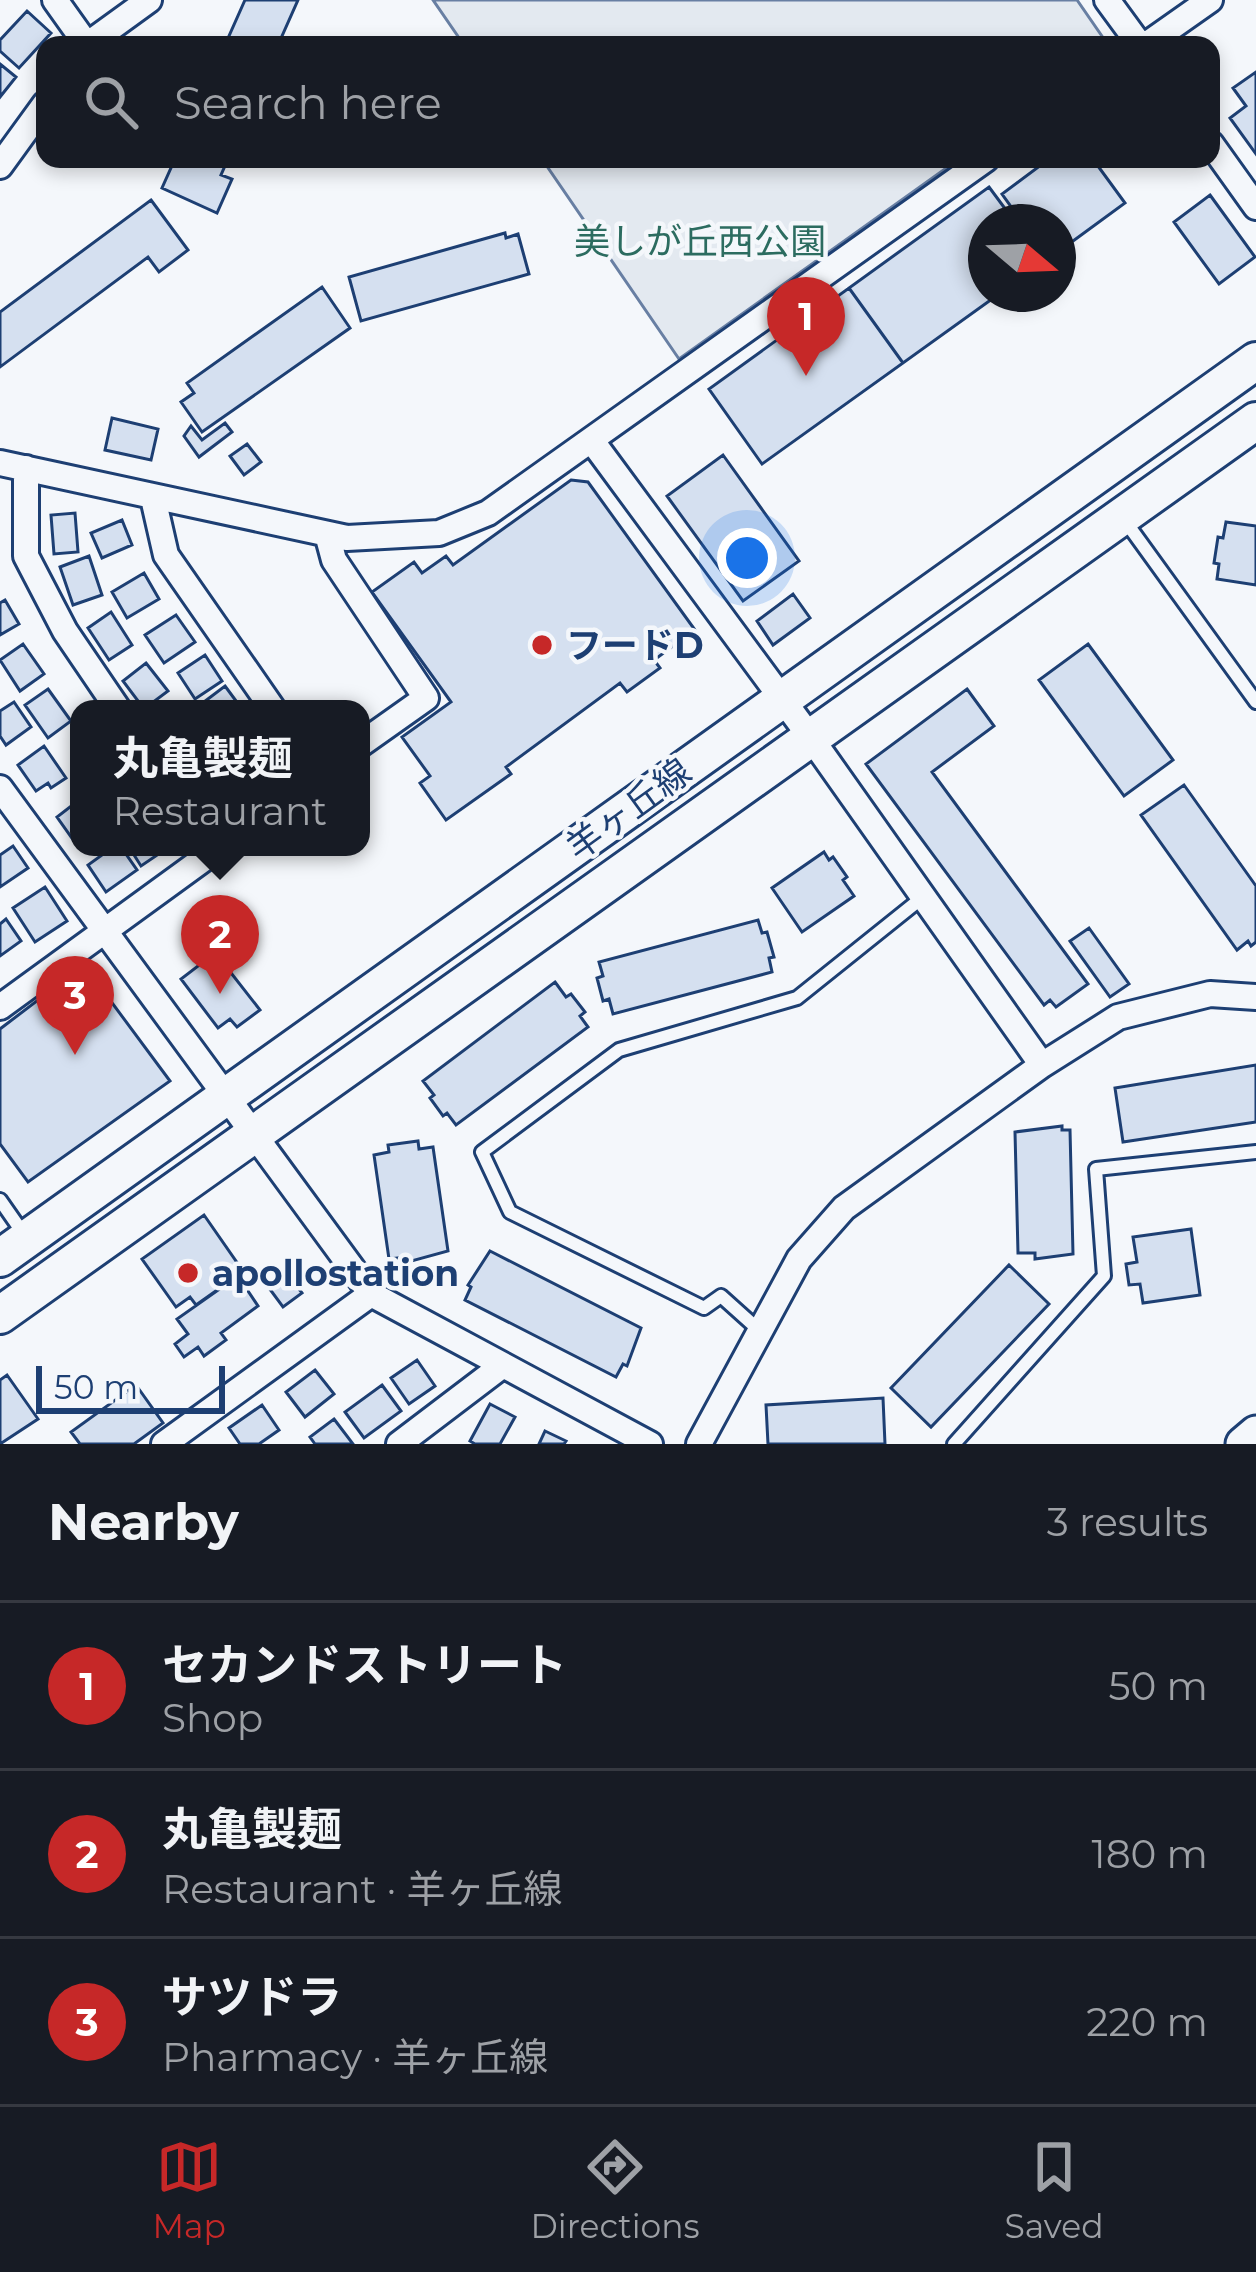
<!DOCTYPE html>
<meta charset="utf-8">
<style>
body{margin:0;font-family:Montserrat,"Noto Sans JP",sans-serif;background:#242831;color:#f1f3f6}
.compass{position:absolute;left:968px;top:204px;width:108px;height:108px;border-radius:50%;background:#171b24;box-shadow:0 6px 18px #0003;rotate:109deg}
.scale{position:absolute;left:36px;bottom:30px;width:189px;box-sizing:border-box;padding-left:12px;border:6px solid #1d3f73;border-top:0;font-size:33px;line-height:42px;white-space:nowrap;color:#1d3f73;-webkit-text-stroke:9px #f4f7fb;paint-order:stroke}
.you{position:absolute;left:747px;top:558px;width:42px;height:42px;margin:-30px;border:9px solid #fff;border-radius:50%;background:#1a73e8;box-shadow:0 0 0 18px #1a73e833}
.badge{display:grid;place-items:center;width:78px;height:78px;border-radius:50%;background:#c62828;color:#fff;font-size:39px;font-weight:700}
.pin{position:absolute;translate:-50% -99px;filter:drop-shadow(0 3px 6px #0008)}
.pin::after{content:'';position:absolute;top:63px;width:42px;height:36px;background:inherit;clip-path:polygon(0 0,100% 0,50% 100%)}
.popup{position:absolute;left:70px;top:700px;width:300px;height:156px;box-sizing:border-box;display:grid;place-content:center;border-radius:24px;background:#171b24;filter:drop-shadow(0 3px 9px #0005);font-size:39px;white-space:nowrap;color:#9ea1a6}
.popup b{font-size:45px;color:#f1f3f6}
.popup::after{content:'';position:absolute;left:50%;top:100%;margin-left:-24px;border:24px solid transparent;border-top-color:#171b24}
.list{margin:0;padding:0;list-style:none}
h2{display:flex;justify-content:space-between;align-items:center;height:156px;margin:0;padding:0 48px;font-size:51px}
h2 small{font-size:39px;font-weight:400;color:#9ea1a6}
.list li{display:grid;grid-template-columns:78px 1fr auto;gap:36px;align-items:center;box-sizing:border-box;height:168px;padding:0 48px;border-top:3px solid #363941}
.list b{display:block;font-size:45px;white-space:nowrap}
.list p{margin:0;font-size:39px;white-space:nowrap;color:#9ea1a6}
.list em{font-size:39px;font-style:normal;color:#9ea1a6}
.icon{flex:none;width:66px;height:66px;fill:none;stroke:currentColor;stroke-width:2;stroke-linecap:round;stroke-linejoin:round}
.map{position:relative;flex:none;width:1256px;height:1444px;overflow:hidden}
.search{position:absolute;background:#171b24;box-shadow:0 6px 18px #0003;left:36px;right:36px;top:36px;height:132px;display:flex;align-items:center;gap:30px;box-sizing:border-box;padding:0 42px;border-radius:24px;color:#9ea1a6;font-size:45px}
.sheet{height:660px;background:#171b24}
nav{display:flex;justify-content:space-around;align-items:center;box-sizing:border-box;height:168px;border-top:3px solid #363941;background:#171b24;font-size:33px;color:#9ea1a6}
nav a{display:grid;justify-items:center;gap:6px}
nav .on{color:#c62828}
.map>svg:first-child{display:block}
.green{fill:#e3e9f0;stroke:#687fa3;stroke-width:3}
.building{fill:#d5e0f0;stroke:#1d3f73;stroke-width:3}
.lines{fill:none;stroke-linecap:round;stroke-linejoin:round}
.lane-casing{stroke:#1d3f73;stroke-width:18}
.street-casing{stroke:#1d3f73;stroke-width:30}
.secondary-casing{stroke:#1d3f73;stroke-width:39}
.primary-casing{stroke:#1d3f73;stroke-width:42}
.lane{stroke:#f4f7fb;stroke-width:12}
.street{stroke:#f4f7fb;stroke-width:24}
.secondary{stroke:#f4f7fb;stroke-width:33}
.primary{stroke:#f4f7fb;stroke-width:36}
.poi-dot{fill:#c62828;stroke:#f4f7fb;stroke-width:4.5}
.labels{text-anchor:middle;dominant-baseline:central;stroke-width:9;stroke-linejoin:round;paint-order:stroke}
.park-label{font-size:36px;fill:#2c6c60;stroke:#f4f7fb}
.poi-label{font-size:36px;font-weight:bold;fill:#1d3f73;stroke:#f4f7fb;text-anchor:start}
.street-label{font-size:36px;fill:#1d3f73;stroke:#f4f7fb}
</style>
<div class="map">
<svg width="1256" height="1444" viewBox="0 0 1256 1444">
<rect width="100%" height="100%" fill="#f4f7fb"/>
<path class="green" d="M433 0H1077L1106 42 1105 45H464Z
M542 159H959L679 359Z"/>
<path class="building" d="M245 0H298L278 45H225Z
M27 11 51 33 19 68 0 51V40Z
M0 64 16 77 0 97Z
M1256 72V154L1230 118 1246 106 1233 88Z
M175 159H228L221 175 232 179 217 213 162 188Z
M1049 159H1099L1095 162 1125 203 1058 252V222H1022L1002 194Z
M989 187 1015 222H986V294H999L903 363 849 288Z
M1210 195 1255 257 1219 284 1174 222Z
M151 200 188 250 159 272 148 257 0 367V312Z
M505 233 506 238 518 234 529 274 361 321 349 277Z
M322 287 350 328 202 432 181 402 194 393 187 383Z
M849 288 903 363 762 464 709 389Z
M112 418 158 429 151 460 105 450Z
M225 423 232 432 199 457 184 436 191 426 202 440Z
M247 444 261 462 244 475 230 456Z
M723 455 799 561 743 601 667 496Z
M571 480 588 482 695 630 654 660 660 668 627 692 620 683 506 767 511 774 446 820 420 783 430 776 402 737 451 702 372 592 414 562 422 573 446 556 453 565Z
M75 513 78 552 54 554 51 515Z
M122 520 132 545 102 558 91 533Z
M1226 522 1256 526V585L1217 579 1219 564 1214 563 1218 537 1223 538Z
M89 556 102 595 73 605 60 567Z
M144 573 159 599 127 618 112 592Z
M793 594 810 618 773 645 757 621Z
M5 600 19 624 0 635V603Z
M111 612 132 645 109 660 88 628Z
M176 615 195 642 164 663 145 635Z
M23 644 44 674 20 691 0 660Z
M1088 644 1173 760 1124 796 1039 680Z
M205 655 222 681 195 699 178 673Z
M146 663 168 691 144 709 123 681Z
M225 686 242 709H197L196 708Z
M48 689 71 721 48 738 25 705Z
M967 689 994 726 932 772 1088 984 1056 1007 1050 1000 1044 1005 866 764Z
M14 702 31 727 6 745 0 736V711Z
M44 746 66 778 51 788 48 783 36 791 18 765Z
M1184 785 1256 886V942L1251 946 1248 941 1237 950 1141 815Z
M79 800V837L74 841 57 817Z
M13 846 28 868 0 887V855Z
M113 847H121L137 870 106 892 88 865Z
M129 847H169L141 866Z
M824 852 829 860 833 857 847 877 843 880 854 896 802 932 772 888Z
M45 887 67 921 35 942 13 908Z
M6 919 21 941 0 956V924Z
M758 920 762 933 767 932 774 957 769 958 772 972 613 1014 609 999 603 1001 597 978 603 976 599 962Z
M1089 928 1129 984 1110 997 1070 941Z
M211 956 224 973 228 969 260 1010 237 1027 230 1019 218 1028 181 979Z
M84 965 170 1081 28 1182 0 1144V1029Z
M555 982 566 997 571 994 585 1012 580 1016 588 1027 456 1125 447 1113 443 1116 430 1098 434 1095 423 1081Z
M1256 1065V1122L1123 1142 1115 1088Z
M1062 1126V1130H1070L1073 1254 1035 1259V1253H1018L1015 1132Z
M418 1141 419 1149 433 1147 448 1251 408 1262 407 1257 389 1259 374 1155 389 1152 388 1145Z
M204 1215 238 1264 215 1281 220 1288 196 1305 190 1297 176 1307 142 1259Z
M1191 1229 1200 1295 1143 1303 1140 1284 1129 1285 1126 1264 1137 1262 1133 1237Z
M490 1251 641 1328 627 1366 623 1364 616 1377 465 1300 471 1287 468 1285Z
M1009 1265 1049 1304 931 1427 891 1388Z
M288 1274 302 1293 283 1307 269 1288Z
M238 1276 258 1306 221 1333 226 1340 204 1356 198 1347 184 1357 175 1344 188 1334 177 1319Z
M417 1360 435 1386 409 1404 391 1378Z
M315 1370 334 1394 305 1417 286 1392Z
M7 1375 38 1419 0 1444V1380Z
M136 1385 163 1423 134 1444H80L71 1432Z
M382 1385 401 1411 364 1438 345 1412Z
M883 1398 885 1444H768L766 1405Z
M490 1404 515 1417 500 1444H475L470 1441Z
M262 1405 279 1430 259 1444H240L229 1428Z
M334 1419 353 1444H315L310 1437Z
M545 1431 566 1441 564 1444H539Z"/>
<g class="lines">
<defs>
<path id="lane" d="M1123 518 1256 702
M0 1200 23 1233
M760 1331 721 1296 704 1308 510 1212 482 1152 619 1050 797 998 923 897
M954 1444 1104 1276 1096 1169 1256 1152"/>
<path id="street" d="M55 0 87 45
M1107 0 1140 45
M87 45 149 0
M1146 45 1210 0
M1211 144 1256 207
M0 166 45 104
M592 441 811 738 1042 1065
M0 463 347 538 439 533 488 513 986 159
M26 468V556L65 631 118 709
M153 498 166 555 273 709
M327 534 334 560 426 698 361 744
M0 788 371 1294 650 1444
M0 1007 220 847
M164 1444 371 1294
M399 1444 503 1365
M699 1444 799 1259 844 1208 1042 1065 1118 1017 1210 994 1256 997"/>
<path id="secondary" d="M1243 1444 1256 1433"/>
<path id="primary" d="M0 1258 1256 361
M0 1315 1256 421"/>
</defs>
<use href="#lane" class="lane-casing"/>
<use href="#street" class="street-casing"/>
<use href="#secondary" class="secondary-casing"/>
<use href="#primary" class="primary-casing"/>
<use href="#lane" class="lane"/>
<use href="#street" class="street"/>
<use href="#secondary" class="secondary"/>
<use href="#primary" class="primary"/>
</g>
<g class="poi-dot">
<circle cx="542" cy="645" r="12"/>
<circle cx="188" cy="1273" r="12"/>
</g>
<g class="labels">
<g class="park-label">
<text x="700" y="241">美しが丘西公園</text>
</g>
<g class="poi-label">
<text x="566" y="645">フードD</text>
<text x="212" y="1273">apollostation</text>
</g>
<g class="street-label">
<text transform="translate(628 809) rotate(-36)">羊ヶ丘線</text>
</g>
</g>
</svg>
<svg class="compass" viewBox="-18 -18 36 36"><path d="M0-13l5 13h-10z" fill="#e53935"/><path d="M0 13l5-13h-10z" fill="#9ea1a6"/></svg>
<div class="scale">50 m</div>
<div class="you"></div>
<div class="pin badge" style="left:806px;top:376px">1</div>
<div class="pin badge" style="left:220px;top:994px">2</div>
<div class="popup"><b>丸亀製麺</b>Restaurant</div>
<div class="pin badge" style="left:75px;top:1055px">3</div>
<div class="search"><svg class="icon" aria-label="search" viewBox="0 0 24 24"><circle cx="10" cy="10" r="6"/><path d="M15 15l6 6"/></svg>Search here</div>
</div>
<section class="sheet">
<h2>Nearby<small>3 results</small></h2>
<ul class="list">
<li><span class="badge">1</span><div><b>セカンドストリート</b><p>Shop</p></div><em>50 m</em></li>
<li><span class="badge">2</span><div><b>丸亀製麺</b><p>Restaurant · 羊ヶ丘線</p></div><em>180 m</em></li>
<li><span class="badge">3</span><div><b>サツドラ</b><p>Pharmacy · 羊ヶ丘線</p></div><em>220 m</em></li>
</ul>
</section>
<nav>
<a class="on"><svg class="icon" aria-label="map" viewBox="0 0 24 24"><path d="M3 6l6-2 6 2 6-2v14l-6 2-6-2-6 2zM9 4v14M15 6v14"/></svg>Map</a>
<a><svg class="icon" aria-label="directions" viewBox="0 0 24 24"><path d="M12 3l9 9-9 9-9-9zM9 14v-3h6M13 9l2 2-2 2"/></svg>Directions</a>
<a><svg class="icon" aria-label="saved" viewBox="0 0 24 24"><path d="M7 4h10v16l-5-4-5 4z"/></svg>Saved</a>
</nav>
